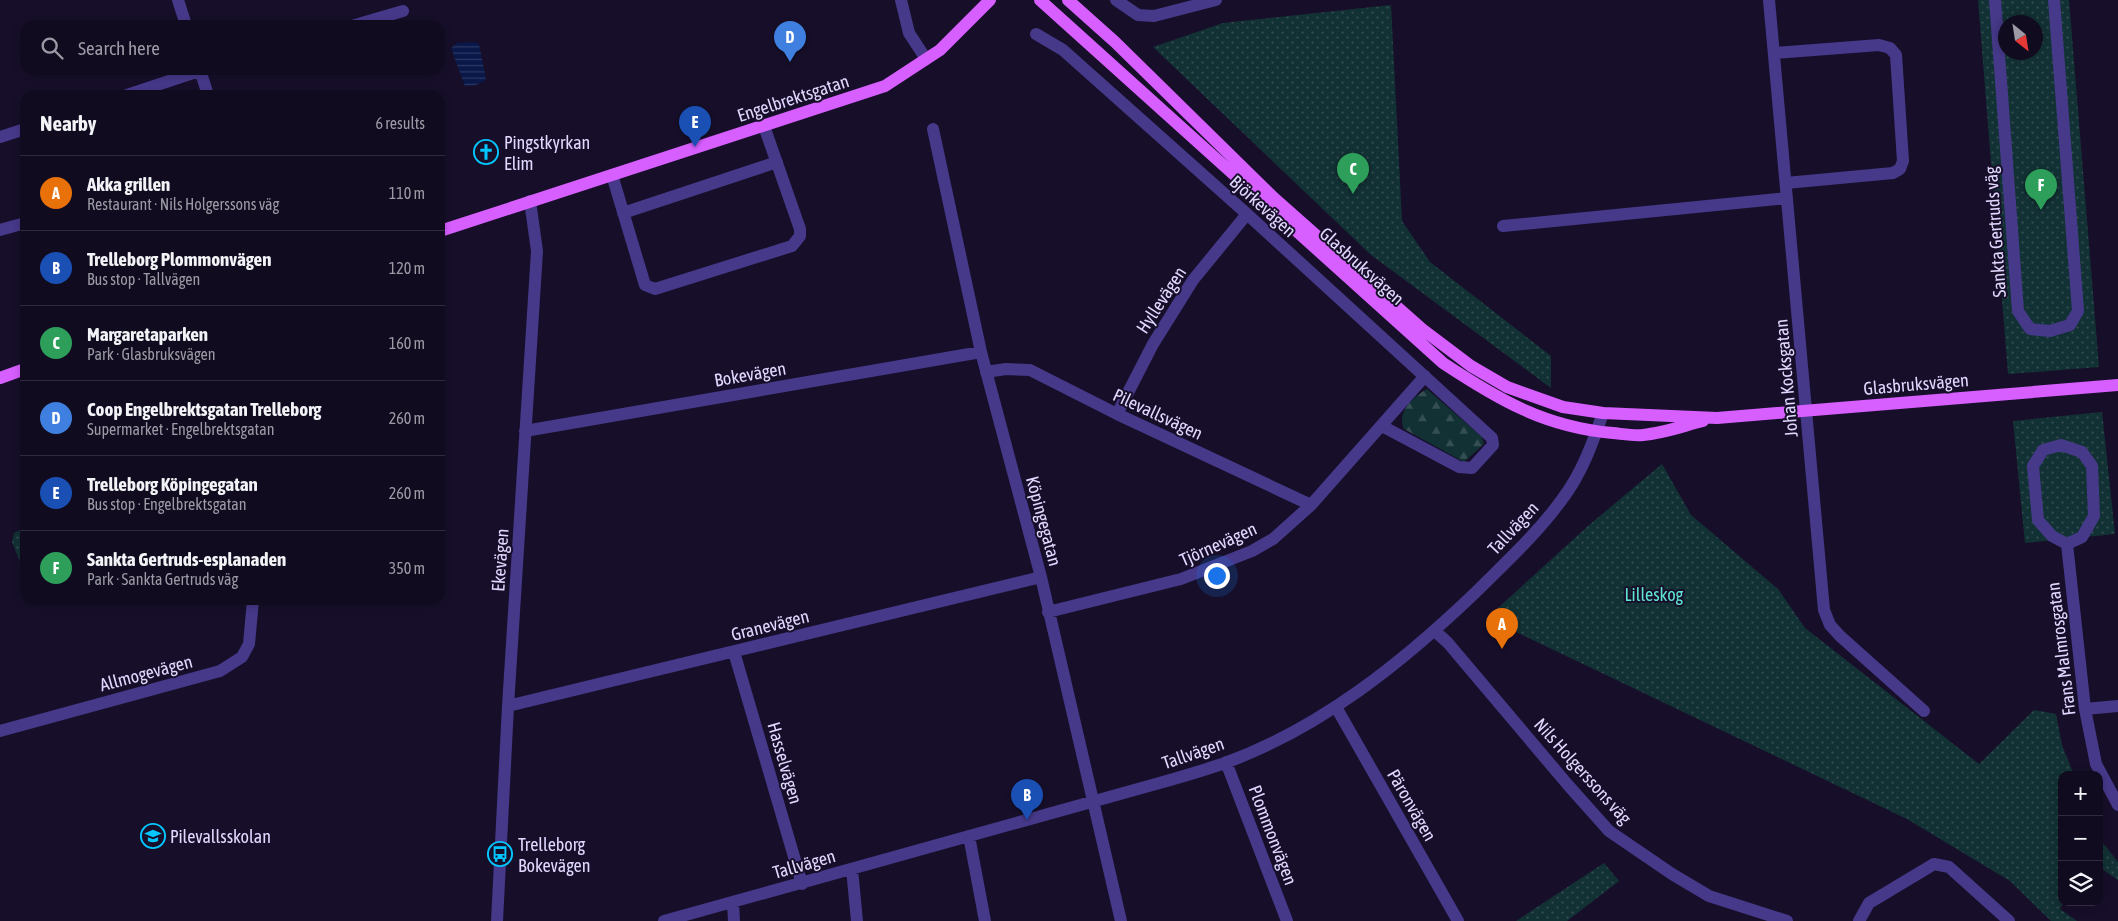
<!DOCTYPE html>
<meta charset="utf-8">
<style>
body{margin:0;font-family:"Asap Condensed",sans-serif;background:#1a1429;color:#f1f3f6}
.controls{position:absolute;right:15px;bottom:15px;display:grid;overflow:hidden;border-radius:10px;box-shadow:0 2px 8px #0003}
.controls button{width:45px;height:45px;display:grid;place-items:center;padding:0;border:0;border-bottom:1px solid #302b3e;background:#110b20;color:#f1f3f6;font:25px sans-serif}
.compass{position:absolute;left:1998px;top:15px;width:45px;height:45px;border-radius:50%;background:#110b20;box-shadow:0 2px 8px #0003;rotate:150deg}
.you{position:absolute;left:1216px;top:575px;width:18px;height:18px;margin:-12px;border:4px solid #fff;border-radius:50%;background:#1a73e8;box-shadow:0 0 0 8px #1a73e833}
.badge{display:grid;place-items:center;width:32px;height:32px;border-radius:50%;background:#04c6ff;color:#fff;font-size:16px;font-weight:700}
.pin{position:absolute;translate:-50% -41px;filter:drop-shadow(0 1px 2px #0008)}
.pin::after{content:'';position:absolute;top:26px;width:18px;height:15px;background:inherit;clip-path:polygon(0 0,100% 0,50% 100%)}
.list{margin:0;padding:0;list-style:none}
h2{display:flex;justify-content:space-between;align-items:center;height:65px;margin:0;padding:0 20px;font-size:21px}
h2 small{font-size:16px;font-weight:400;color:#9c9ba5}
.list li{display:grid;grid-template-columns:32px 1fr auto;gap:15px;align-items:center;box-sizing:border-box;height:75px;padding:0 20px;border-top:1px solid #302b3e}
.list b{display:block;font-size:19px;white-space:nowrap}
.list p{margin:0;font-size:16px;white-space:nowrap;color:#9c9ba5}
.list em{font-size:16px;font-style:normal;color:#9c9ba5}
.icon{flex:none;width:28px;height:28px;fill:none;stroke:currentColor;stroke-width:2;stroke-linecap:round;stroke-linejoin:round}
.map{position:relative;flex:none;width:2118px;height:921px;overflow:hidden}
.search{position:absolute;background:#110b20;box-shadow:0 2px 8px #0003;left:20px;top:20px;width:425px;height:55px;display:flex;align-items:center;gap:12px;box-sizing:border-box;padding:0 18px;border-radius:15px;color:#9c9ba5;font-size:19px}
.panel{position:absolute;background:#110b20;box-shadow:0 2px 8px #0003;left:20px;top:90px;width:425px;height:515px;border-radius:15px}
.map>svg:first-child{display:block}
.grass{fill:url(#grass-dots);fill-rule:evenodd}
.forest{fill:url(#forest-firs)}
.water{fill:url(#water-rules)}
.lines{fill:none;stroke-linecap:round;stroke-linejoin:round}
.minor{stroke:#46398a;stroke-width:12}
.major{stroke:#d75fff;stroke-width:12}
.labels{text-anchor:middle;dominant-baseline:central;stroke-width:4;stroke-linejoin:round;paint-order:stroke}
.street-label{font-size:18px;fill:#e1d8ff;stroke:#170f2a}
.poi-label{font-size:18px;fill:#e1d8ff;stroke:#170f2a;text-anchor:start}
.park-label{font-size:18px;fill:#5fe4d4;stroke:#170f2a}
</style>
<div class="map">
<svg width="2118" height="921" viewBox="0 0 2118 921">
<defs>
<pattern id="grass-dots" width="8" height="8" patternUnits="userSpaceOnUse" patternTransform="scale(1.25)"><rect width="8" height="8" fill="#123134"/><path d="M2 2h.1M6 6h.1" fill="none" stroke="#344e52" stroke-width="1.8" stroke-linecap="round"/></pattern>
<pattern id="forest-firs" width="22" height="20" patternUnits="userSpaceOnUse" patternTransform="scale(1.25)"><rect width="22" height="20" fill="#123134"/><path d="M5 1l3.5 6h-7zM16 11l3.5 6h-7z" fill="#344e52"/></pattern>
<pattern id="water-rules" width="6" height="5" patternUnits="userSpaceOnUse" patternTransform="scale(1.25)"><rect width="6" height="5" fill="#091849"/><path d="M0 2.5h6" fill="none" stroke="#2d3964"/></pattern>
</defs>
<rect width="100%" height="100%" fill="#170f2a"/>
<path class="grass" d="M1978 0H2069L2099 367 2008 374ZM2006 22H2036V52H2006Z
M1391 5 1402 221 1430 262 1551 356V388L1371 255 1153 47 1223 23Z
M2102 412 2115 534 2025 543 2013 421Z
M1662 464 1691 515 1778 589 1805 628 1979 764 2034 710 2056 714 2062 745 2074 775H2062V902H2064L2060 909 2077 921H2051L2010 881 1907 819 1487 618 1588 526Z
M25 528V574L12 542 14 533Z
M2099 838 2118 862V880L2099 867Z
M1604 863 1619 881 1567 921H1516Z"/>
<path class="forest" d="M1427 389 1482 437 1484 444 1464 462 1404 429C1396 412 1413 397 1427 389Z"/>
<path class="water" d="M474 42 479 44 486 80 476 85 465 86 451 48 457 43Z"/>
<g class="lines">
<path class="minor" d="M178 0 186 25
M901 0 909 33 926 59
M1116 0 1138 15 1154 16 1216 0
M1769 0 1824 610 1830 625 1840 636 1924 711
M1995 0 2018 311 2030 329 2050 331 2070 325 2078 311 2054 0
M355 25 403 11
M1036 34 1063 50 1247 214 1492 438 1493 445 1472 468 1459 467 1382 426
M1774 53 1879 45 1890 48 1896 55 1903 161 1900 169 1893 173 1786 183
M200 70 208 95
M127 95 202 70
M933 129 981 352 1041 577 1121 921
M0 137 25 129
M612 175 645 285 655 289 792 246 800 236V229L764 126
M623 213 777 162
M1503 226 1787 198
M0 230 25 223
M986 372 1006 369 1030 370 1117 414 1311 505
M1117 414 1153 344 1193 280 1247 214
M525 431 981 352
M2061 445 2082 452 2092 466 2094 516 2082 537 2067 544 2052 536 2038 520 2033 466 2043 450Z
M2067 544 2085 709 2096 764 2118 805
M1048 612 1181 579 1252 551 1273 539 1311 505 1425 376
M1435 631 1448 643 1568 785 1609 831 1672 874 1709 896 1787 921
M734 652 802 884
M508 706 1041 577
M1336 707 1458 921
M2085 709 2118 706
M0 731 220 671 242 657 249 644 253 600
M1226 762 1287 921
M969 836 985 921
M852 869 857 921
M733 902 734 921
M497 921 508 706 537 251 530 201
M664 921 1163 782C1184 776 1205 770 1225 763 1321 728 1403 662 1476 592 1506 562 1538 533 1563 498 1582 473 1593 442 1603 413
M1859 921 1869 903 1934 864 1949 867 2009 921"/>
<path class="major" d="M1040 0 1443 363C1499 400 1545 427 1613 433 1623 434 1634 436 1643 435 1663 433 1683 426 1703 421
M1068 0 1115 42 1274 198 1422 329 1471 366 1507 387 1563 407 1603 413 1717 418 2118 385
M440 231 885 86 940 50 990 0
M0 378 25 369"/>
</g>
<defs>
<symbol id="church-ring" viewBox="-11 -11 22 22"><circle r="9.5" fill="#170f2a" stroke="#04c6ff" stroke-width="1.5"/><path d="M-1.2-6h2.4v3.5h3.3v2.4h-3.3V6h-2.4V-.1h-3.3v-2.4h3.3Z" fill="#04c6ff"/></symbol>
<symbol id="school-ring" viewBox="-11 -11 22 22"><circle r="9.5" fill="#170f2a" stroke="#04c6ff" stroke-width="1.5"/><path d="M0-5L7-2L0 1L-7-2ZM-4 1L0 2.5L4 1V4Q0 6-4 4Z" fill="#04c6ff"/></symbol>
<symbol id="bus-ring" viewBox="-11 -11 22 22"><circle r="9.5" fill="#170f2a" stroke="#04c6ff" stroke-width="1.5"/><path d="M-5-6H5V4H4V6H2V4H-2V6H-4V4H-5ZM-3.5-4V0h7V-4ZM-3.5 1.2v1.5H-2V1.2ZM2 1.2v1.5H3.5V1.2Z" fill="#04c6ff"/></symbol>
</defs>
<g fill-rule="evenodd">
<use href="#church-ring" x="472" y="138" width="28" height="28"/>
<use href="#school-ring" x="139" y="822" width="28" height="28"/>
<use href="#bus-ring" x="486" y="840" width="28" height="28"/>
</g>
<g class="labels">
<g class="street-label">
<text transform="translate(793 98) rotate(-18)">Engelbrektsgatan</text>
<text transform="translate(1263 206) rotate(42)">Björkevägen</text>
<text transform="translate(1995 232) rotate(-94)">Sankta Gertruds väg</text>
<text transform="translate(1362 266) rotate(42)">Glasbruksvägen</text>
<text transform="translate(1161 300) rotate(-57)">Hyllevägen</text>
<text transform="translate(750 374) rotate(-10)">Bokevägen</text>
<text transform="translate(1786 378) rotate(-95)">Johan Kocksgatan</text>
<text transform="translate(1916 384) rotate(-5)">Glasbruksvägen</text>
<text transform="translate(1158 414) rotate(25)">Pilevallsvägen</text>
<text transform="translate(1044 521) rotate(75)">Köpingegatan</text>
<text transform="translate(1513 528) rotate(-47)">Tallvägen</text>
<text transform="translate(1218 544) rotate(-24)">Tjörnevägen</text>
<text transform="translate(500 560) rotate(-86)">Ekevägen</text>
<text transform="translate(770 625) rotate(-14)">Granevägen</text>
<text transform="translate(2061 649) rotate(-97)">Frans Malmrosgatan</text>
<text transform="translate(146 673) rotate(-15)">Allmogevägen</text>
<text transform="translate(1193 753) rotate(-19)">Tallvägen</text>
<text transform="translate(785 763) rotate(74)">Hasselvägen</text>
<text transform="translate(1583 771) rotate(48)">Nils Holgerssons väg</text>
<text transform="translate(1412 805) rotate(60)">Päronvägen</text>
<text transform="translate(1273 835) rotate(69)">Plommonvägen</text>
<text transform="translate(804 864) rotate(-16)">Tallvägen</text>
</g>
<g class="poi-label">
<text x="504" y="142">Pingstkyrkan<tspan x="504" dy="21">Elim</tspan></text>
<text x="170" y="836">Pilevallsskolan</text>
<text x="518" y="844">Trelleborg<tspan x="518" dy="21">Bokevägen</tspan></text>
</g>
<g class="park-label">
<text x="1654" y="594">Lilleskog</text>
</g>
</g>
</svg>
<div class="controls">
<button>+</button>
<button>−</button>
<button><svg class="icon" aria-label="layers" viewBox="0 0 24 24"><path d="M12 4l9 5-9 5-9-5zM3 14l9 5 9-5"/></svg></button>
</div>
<svg class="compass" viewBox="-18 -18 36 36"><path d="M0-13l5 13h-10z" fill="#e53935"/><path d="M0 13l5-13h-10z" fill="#9c9ba5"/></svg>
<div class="you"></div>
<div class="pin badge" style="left:1502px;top:649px;background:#e8710a">A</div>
<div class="pin badge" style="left:1027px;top:820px;background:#1a4fb4">B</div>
<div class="pin badge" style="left:1353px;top:194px;background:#2e9e5b">C</div>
<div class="pin badge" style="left:790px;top:62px;background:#3f7fe0">D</div>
<div class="pin badge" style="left:695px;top:147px;background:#1a4fb4">E</div>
<div class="pin badge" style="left:2041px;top:210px;background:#2e9e5b">F</div>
<div class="search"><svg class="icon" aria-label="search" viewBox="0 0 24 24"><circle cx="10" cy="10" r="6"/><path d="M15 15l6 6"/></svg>Search here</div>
<section class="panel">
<h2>Nearby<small>6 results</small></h2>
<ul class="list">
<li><span class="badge" style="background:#e8710a">A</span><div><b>Akka grillen</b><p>Restaurant · Nils Holgerssons väg</p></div><em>110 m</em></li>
<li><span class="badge" style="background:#1a4fb4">B</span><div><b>Trelleborg Plommonvägen</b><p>Bus stop · Tallvägen</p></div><em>120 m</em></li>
<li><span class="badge" style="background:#2e9e5b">C</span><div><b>Margaretaparken</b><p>Park · Glasbruksvägen</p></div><em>160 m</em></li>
<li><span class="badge" style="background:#3f7fe0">D</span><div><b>Coop Engelbrektsgatan Trelleborg</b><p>Supermarket · Engelbrektsgatan</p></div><em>260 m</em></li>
<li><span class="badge" style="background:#1a4fb4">E</span><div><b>Trelleborg Köpingegatan</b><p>Bus stop · Engelbrektsgatan</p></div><em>260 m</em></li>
<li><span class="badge" style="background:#2e9e5b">F</span><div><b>Sankta Gertruds-esplanaden</b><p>Park · Sankta Gertruds väg</p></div><em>350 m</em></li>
</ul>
</section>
</div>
